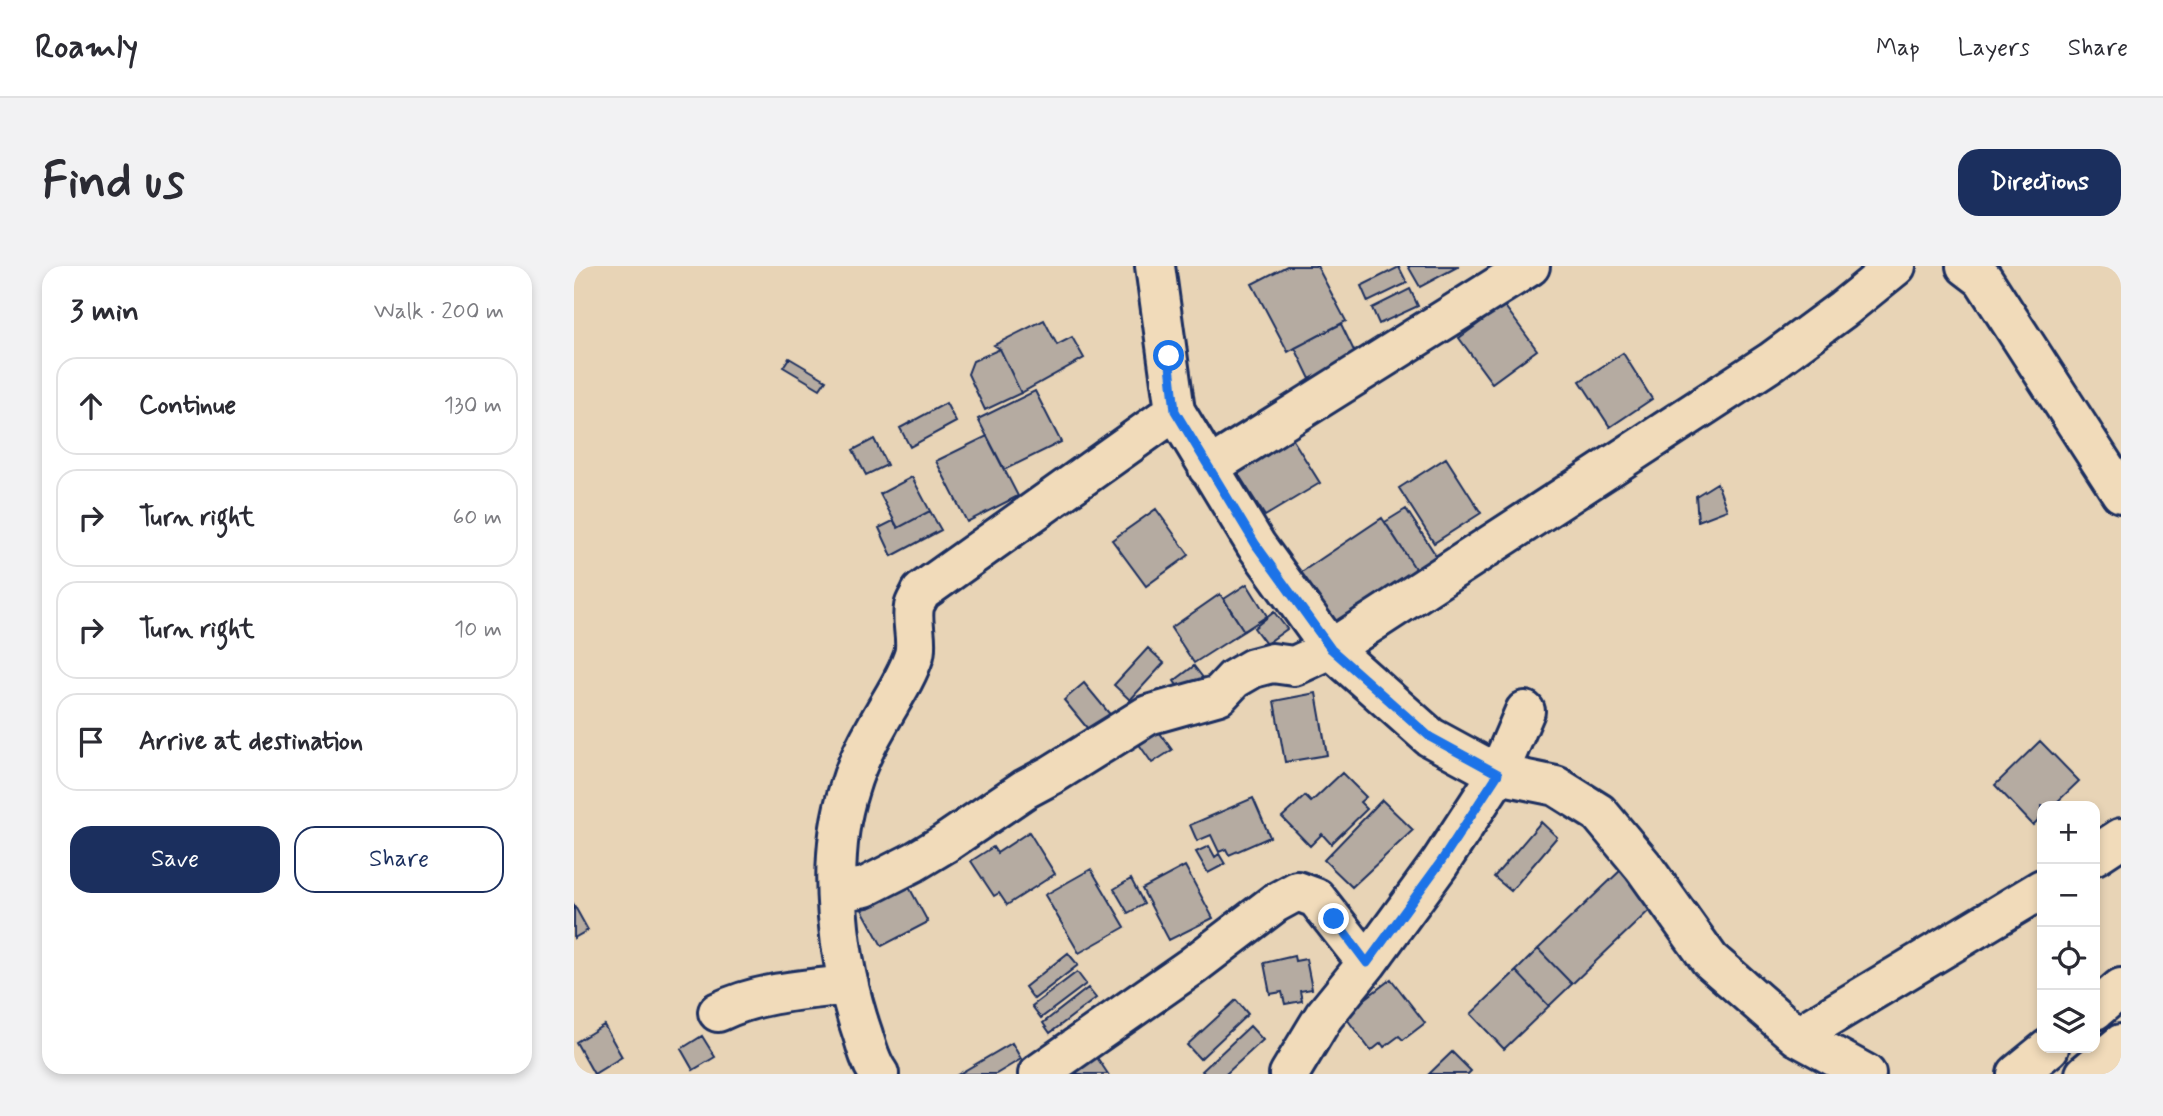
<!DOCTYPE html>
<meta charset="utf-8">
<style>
body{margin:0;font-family:Mynerve,sans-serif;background:#f2f2f3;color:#2b2b33}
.controls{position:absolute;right:21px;bottom:21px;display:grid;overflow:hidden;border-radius:14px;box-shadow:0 4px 10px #0003}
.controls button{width:63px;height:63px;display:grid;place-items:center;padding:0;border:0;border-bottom:2px solid #e1e1e2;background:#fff;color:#2b2b33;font:35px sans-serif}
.stop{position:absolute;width:21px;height:21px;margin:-16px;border:5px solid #1a73e8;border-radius:50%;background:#fff}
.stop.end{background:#1a73e8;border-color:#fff;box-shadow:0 2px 7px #0008}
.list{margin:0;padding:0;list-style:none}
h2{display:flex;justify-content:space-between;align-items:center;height:91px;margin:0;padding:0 28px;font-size:30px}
h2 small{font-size:23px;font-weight:400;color:#7c7c81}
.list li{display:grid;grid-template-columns:46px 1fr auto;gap:21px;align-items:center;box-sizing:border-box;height:98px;margin:0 14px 14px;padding:0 14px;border:2px solid #e1e1e2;border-radius:21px}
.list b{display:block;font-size:26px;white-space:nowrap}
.list em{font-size:23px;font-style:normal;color:#7c7c81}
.actions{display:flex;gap:14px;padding:21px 28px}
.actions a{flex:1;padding:16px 0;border:2px solid #1b2f5e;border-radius:21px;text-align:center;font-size:24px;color:#1b2f5e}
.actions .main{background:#1b2f5e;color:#fff}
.icon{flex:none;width:38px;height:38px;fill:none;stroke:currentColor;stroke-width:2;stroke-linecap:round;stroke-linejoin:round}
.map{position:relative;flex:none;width:1547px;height:808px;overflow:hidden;border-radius:21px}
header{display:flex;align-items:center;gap:42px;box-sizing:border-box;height:98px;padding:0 35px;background:#fff;border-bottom:2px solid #e1e1e2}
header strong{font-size:33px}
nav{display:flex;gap:38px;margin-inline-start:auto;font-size:24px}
.intro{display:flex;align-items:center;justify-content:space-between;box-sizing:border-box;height:168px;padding:0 42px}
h1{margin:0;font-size:49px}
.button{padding:18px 32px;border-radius:21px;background:#1b2f5e;color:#fff;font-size:24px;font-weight:700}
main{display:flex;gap:42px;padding:0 42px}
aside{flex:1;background:#fff;border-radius:21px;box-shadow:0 4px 10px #0003}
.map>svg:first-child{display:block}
.building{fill:#b5aba1;stroke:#1b2f5e;stroke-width:2}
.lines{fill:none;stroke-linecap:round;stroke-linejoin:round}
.minor-casing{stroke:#1b2f5e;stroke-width:44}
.highway-casing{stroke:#1b2f5e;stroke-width:44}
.minor{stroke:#f1dbba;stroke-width:38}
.highway{stroke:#f1dbba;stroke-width:38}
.route{stroke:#1a73e8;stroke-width:9}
</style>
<header>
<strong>Roamly</strong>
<nav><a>Map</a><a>Layers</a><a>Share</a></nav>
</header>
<div class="intro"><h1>Find us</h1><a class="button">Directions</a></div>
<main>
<aside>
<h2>3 min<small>Walk · 200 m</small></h2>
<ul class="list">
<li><svg class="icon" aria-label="ahead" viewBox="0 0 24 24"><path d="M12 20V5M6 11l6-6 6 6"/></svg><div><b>Continue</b></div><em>130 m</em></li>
<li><svg class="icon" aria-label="right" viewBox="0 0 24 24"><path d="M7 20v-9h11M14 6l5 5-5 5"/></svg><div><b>Turn right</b></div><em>60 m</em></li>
<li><svg class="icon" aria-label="right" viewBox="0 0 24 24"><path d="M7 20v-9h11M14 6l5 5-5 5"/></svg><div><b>Turn right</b></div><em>10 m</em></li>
<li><svg class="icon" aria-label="arrive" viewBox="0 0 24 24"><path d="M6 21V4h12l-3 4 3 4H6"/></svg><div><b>Arrive at destination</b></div></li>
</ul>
<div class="actions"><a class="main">Save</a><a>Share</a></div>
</aside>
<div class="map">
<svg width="1547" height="808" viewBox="0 0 1547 808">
<rect width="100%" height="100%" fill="#e8d4b6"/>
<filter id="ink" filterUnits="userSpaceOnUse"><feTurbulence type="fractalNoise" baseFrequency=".0143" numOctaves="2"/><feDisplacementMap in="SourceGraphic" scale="14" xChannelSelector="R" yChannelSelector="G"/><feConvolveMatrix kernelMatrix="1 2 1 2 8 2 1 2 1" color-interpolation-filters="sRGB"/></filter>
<g filter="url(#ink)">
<path class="building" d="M713 0H743L772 55 714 86 678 18Z
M834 0H885L846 21Z
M825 1 833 17 794 36 787 20Z
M836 23 844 40 805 58 798 42Z
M930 39 963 84 918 117 885 72Z
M470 54 483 79 498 71 510 92 447 127 426 83 420 79Z
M767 58 783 91 736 113 721 82Z
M426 83 447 127 411 144 394 108 399 95Z
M1049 87 1078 133 1036 161 1006 115Z
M215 92 252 114 246 123 209 101Z
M461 125 487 176 430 204 404 153Z
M372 137 382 156 336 181 326 162Z
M716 169 746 217 691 250 661 203Z
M413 170 444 230 393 256 362 195Z
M300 173 313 199 292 209 279 184Z
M872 192 907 247 860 277 825 222Z
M338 211 356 245 324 262 306 228Z
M1143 217 1153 244 1124 255 1122 230Z
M582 243 615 289 572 320 538 274Z
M832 243 863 291 842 304 811 256Z
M356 245 367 264 318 290 305 262 319 255 324 262Z
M808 252 842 304 754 362 720 311Z
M673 318 693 350 670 365 650 333Z
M646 328 670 365 620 397 597 362Z
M700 346 713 363 692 378 680 362Z
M574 382 590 397 556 434 540 419Z
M620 400 633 417 612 432 600 415Z
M510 417 543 457 523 474 490 434Z
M742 427 753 489 711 496 700 435Z
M581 460 598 484 578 497 562 474Z
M1466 475 1505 515 1479 540H1468V550L1459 559 1421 519Z
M768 507 792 531 786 536 793 543 757 578 748 568 736 580 708 551 731 530 737 536Z
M679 532 696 571 655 589 652 583 645 586 637 569 623 575 616 559Z
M808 534 839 564 778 621 750 594Z
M967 556 983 571 937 625 920 611Z
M455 566 481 608 433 639 425 627 420 630 397 595 419 581 423 587Z
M635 580 641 591 645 588 651 598 634 607 622 586Z
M611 600 639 652 595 674 568 623Z
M517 603 551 661 505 687 471 629Z
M1048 603 1082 638 998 718 964 683Z
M557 613 570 638 554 647 540 623Z
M335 621 354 656 308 680 285 638 304 628 308 635Z
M0 639 14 664 0 672Z
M964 683 998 718 975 740 942 705Z
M494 687 504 699 460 733 451 721Z
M720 690 721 695 732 693 738 723 726 725 728 735 711 738 708 726 696 728 690 697Z
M942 705 975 740 930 783 897 748Z
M503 706 512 718 467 752 458 740Z
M817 713 851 757 829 774 825 770 810 781 807 777 797 785 770 749Z
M514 722 522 732 476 767 469 757Z
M662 734 674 748 626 793 613 779Z
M30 759 48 791 20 808 2 776Z
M676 760 689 774 652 808H631L628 805Z
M128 770 141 791 119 804 107 783Z
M438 777 447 793 422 808H385Z
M878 786 897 805 894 808H855Z
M522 790 534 808H494Z"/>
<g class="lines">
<defs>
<path id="minor" d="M581 0 601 145 682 279 757 383 856 471 924 508 982 520 1025 547 1069 600 1136 694 1223 770 1292 808
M1392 0 1409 13 1547 227
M634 202 956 0
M1521 589 1547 572
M264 626 291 621 340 596 370 578 451 523 479 508 574 449 645 429 660 413 679 402 698 397 720 400 757 383 1197 96 1269 43 1322 0
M144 746C185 726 230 724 275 719
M1223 770 1468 623
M305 808C297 797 293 783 289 769 264 697 251 597 275 523 281 502 292 479 303 460 315 437 332 414 340 389 344 374 337 356 340 341 341 336 345 331 347 326L601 145
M464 808 617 701 701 637 723 625 742 632 793 697
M715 808 750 750 793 697 866 597 924 508 951 445"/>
<path id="highway" d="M1521 744 1547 722
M1443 808 1475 782
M1511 808 1547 778"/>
</defs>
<use href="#minor" class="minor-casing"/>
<use href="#highway" class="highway-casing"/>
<use href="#minor" class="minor"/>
<use href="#highway" class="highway"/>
</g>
</g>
<g class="lines" filter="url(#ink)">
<path class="route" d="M595 90 601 145 682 279 757 383 856 471 924 508 866 597 793 697 760 653"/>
</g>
</svg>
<div class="controls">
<button>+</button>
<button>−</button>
<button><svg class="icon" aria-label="locate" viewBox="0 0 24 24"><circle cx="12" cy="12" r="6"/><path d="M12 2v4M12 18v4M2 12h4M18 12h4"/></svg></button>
<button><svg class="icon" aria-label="layers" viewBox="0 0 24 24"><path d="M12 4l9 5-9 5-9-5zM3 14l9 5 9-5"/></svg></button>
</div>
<div class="stop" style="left:595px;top:90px"></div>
<div class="stop end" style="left:760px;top:653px"></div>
</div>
</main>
